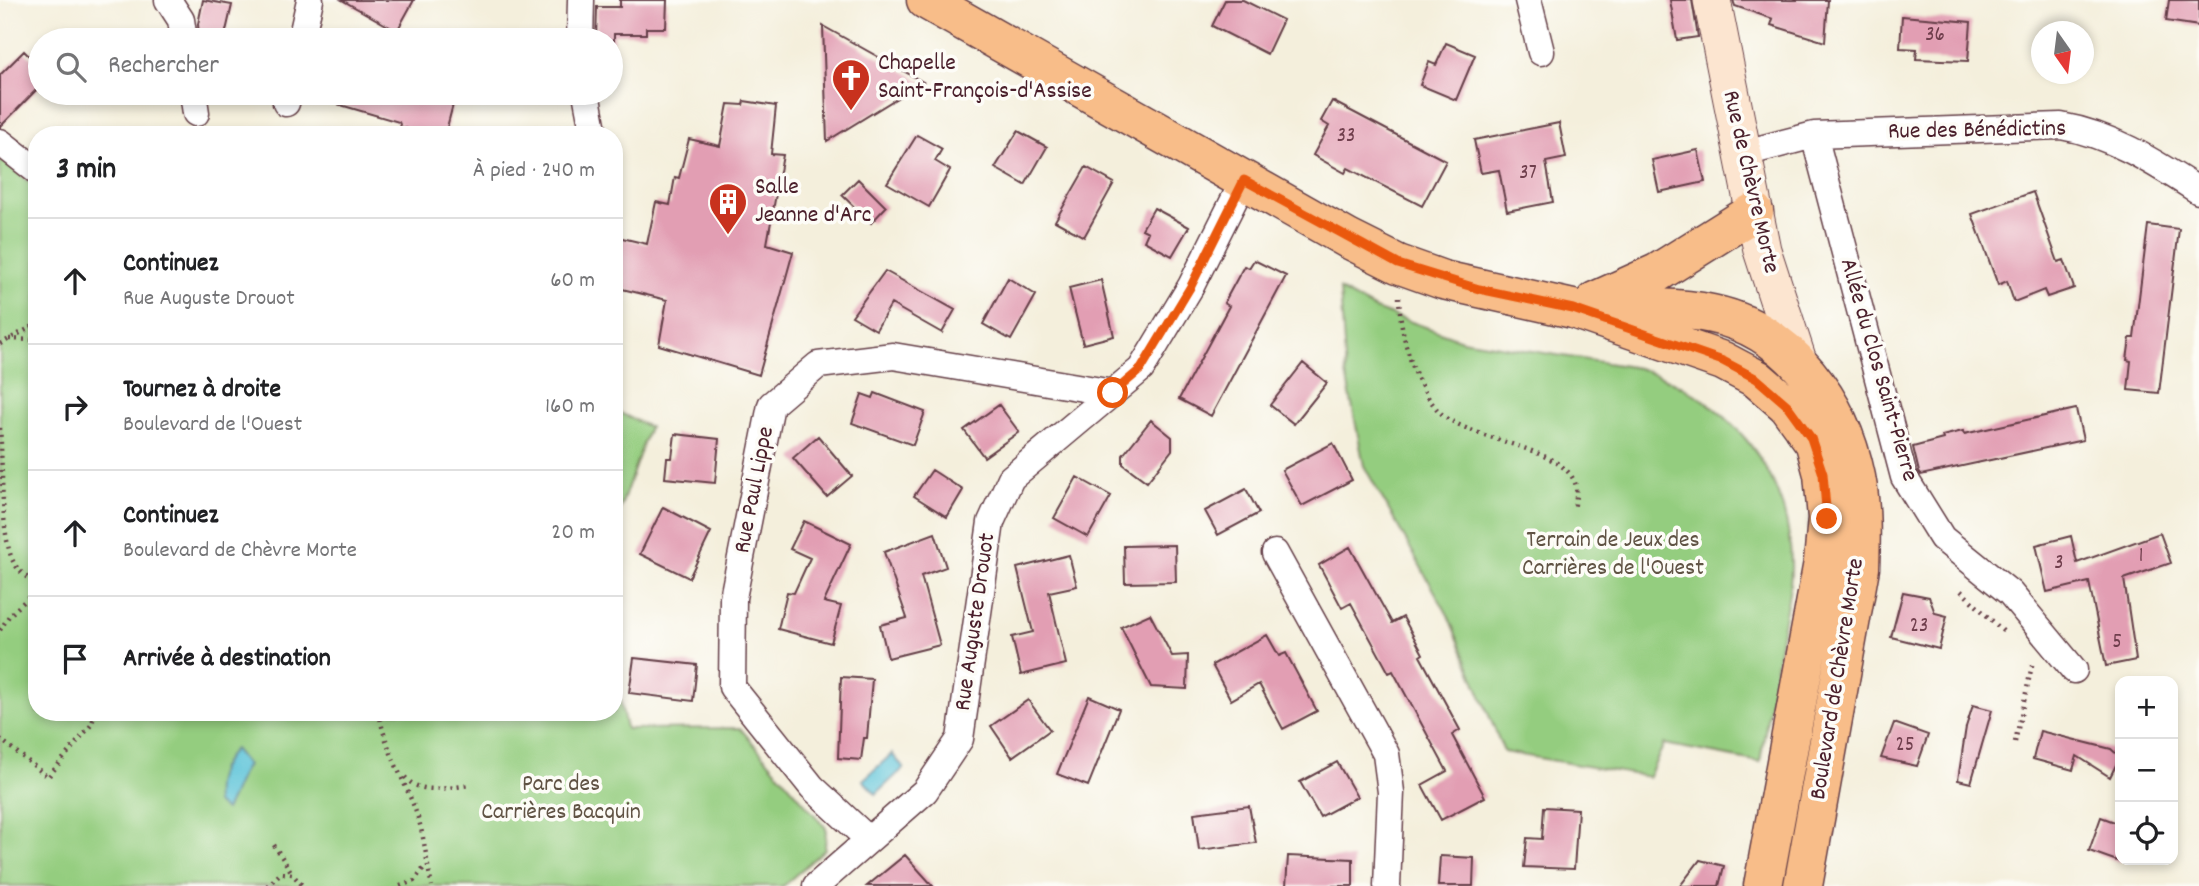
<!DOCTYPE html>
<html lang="fr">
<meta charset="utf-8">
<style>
body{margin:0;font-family:Dekko,sans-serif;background:#f6f6f6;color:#202124}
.controls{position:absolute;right:21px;bottom:21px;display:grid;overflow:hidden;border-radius:14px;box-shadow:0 4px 10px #0003}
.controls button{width:63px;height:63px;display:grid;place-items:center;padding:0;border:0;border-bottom:2px solid #e0e0e0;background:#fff;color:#202124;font:35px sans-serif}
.compass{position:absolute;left:2031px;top:21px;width:63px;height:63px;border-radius:50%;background:#fff;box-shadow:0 4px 10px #0003;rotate:166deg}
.stop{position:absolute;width:21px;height:21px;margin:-16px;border:5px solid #ea580c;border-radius:50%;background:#fff}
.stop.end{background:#ea580c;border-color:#fff;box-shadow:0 2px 7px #0008}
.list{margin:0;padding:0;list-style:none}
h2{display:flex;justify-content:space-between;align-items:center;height:91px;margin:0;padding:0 28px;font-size:30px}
h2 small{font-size:23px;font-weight:400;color:#757577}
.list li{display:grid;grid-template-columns:46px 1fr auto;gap:21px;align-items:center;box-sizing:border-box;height:126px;padding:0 28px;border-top:2px solid #e0e0e0}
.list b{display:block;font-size:26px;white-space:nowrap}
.list p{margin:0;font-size:23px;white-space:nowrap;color:#757577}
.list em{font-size:23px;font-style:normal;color:#757577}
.icon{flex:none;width:38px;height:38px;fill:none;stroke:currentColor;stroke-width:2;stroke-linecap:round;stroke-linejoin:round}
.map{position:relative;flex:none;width:2199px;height:886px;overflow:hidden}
.search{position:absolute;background:#fff;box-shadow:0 4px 10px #0003;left:28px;top:28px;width:595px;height:77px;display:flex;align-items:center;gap:18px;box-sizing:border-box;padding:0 24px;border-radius:38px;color:#757577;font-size:26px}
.panel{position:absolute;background:#fff;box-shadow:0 4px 10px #0003;left:28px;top:126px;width:595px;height:595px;border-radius:28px}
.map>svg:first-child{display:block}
.green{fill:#94cd7f;stroke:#6f7655;stroke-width:2}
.water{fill:#5dc4d9;stroke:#547282;stroke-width:2}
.building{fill:#e29eb3}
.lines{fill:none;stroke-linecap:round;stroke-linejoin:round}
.street-casing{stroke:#643e46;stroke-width:29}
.secondary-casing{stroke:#643e46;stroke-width:39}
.primary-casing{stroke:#643e46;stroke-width:41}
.path{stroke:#643e46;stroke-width:4.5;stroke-dasharray:2 5;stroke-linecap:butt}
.street{stroke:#fff;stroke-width:26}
.secondary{stroke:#fce5d0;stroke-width:37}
.primary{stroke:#f8bd89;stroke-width:38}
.route{stroke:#ea580c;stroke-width:9}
.labels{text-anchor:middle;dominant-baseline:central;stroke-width:7;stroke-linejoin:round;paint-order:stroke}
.number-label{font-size:21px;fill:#703f4d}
.poi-label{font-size:24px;fill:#4a1f2b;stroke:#fdfcf7;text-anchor:start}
.street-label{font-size:24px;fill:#4a1f2b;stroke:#fdfcf7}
.park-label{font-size:24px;fill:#605344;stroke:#fdfcf7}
</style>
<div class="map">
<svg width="2199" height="886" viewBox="0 0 2199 886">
<rect width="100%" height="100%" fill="#fdfcf7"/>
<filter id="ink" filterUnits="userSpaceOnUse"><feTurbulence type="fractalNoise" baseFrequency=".0143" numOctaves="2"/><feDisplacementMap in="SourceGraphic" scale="14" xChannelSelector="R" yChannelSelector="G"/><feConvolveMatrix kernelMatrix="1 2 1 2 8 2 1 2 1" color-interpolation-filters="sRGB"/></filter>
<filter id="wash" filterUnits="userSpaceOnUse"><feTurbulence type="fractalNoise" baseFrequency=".00686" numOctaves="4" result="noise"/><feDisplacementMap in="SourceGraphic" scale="28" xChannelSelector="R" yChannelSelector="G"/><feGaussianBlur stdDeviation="1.57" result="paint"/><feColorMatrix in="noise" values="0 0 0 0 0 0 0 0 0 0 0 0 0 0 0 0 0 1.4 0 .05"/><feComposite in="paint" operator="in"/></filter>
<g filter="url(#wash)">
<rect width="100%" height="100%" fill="#f4efdc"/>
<path class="green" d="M0 158 37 189V712H614V668L626 729 740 728 826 828 825 849 783 886H0Z
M1340 290 1375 309 1462 340 1638 368C1726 396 1789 468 1791 562 1792 587 1785 612 1781 636 1774 678 1767 720 1760 762L1664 744 1649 777 1504 752 1448 615 1364 466 1346 374Z
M614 410 649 427 614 526Z"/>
<path class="water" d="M234 749 247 765C237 780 234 794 225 810L216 803C214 779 219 767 234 749Z
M892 754 904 768 876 794 863 780Z"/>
<g id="blocks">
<path class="building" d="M203 0 232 5 224 40 199 35 198 24Z
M342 0H414L397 31Z
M620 0H667L666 28H646V34H614V41L596 40 597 7H620Z
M1225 0H1243L1283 20 1267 54 1212 26Z
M1670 0H1692L1698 37 1677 40Z
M1733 0H1828L1825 42 1771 25 1773 19 1735 6Z
M2169 0H2199V26L2166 21Z
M1902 16 1971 22 1968 61 1916 59 1917 49 1900 48Z
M823 26 923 82 827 141Z
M1446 43 1475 55 1456 100 1420 85 1429 62 1436 65Z
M24 51 40 67V86L0 127V75Z
M321 93H456L445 135H430L401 127 399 122 320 99Z
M744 101 776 106 771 154 783 155 767 244 793 252 759 375 659 345 667 300 614 287V236L647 244 656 202 670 205 675 177 679 178 689 139 720 146 728 104 743 105Z
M1332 101 1446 161 1422 206 1348 168 1345 173 1313 155 1329 126 1321 121Z
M1559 123 1566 158 1546 162 1553 202 1507 211 1499 170 1481 173 1474 140Z
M1018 131 1047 147 1025 185 995 168Z
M917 135 942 149 935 161 950 170 929 207 887 183Z
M1698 150 1705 182 1659 192 1652 160Z
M1086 167 1114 183 1084 237 1055 221Z
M858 179 886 207 871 223 842 195Z
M2033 192 2058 262 2064 260 2074 288 2047 297 2044 290 2014 302 2007 281 1998 285 1972 214Z
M1154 208 1189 227 1172 256 1144 241 1148 232 1142 229Z
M2148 225 2179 229 2159 393 2128 390 2131 361 2127 360 2130 338H2134Z
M1254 260 1286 276 1211 416 1179 399 1229 306 1224 303 1244 266 1249 268Z
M885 271 955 310 942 333 891 304 876 330 852 316Z
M1008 278 1036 295 1011 340 983 324Z
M1101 280 1114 336 1083 344 1069 288Z
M1303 363 1327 383 1294 424 1270 405Z
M875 393 925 412 913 445 852 423 862 394 873 398Z
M999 405 1019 432 984 457 964 430Z
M2076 409 2083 440 1921 475 1919 472 1913 447 1943 439 1942 436 1963 431 1964 434Z
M1151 420 1172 437V450L1147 482 1123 464V455Z
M675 434 719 439 715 483 665 478 667 458H672Z
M818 436 852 476 827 497 793 458Z
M1333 443 1352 480 1302 506 1282 470Z
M932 470 963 490 947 517 914 496Z
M1077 477 1111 496 1088 537 1054 518Z
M1246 489 1259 513 1218 535 1205 511Z
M663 507 711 532 689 578 640 554Z
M804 521 851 544 824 602 841 606 831 643 778 629 787 592 794 593 810 558 790 549Z
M935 533 946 567 921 576 940 645 888 658 880 625 907 618 884 552Z
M2160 533 2171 563 2124 579 2136 660 2106 666 2089 582 2047 592 2036 545 2071 536 2077 563Z
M1175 545 1176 582 1125 583 1124 546Z
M1350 547 1392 623 1403 617 1423 654 1420 656 1460 730 1452 735 1485 797 1441 820 1422 785 1447 771 1393 671 1389 673 1351 603 1342 608 1319 565Z
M1069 555 1077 586 1049 592 1066 664 1021 675 1012 637 1033 632 1017 568Z
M1903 592 1929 597 1935 613 1947 616 1939 649 1891 637Z
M1150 614 1172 656 1188 655 1187 689 1151 687 1121 627Z
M1267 635 1279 656 1286 653 1317 711 1283 729 1259 684 1231 700 1212 665Z
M634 658 697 665 693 701 629 693Z
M841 677 872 679 867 738H864L861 760 838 758Z
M1089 696 1119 709 1088 786 1057 774Z
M1028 700 1050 730 1012 757 991 726Z
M1973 705 1992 710 1971 783 1958 780 1966 727Z
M1894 723 1928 735 1917 766 1881 758Z
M2040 731 2111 749 2120 757 2110 777 2077 756 2073 770 2033 759Z
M1337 762 1357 797 1320 817 1300 782Z
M1249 806 1256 843 1199 850 1194 813Z
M1544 807 1578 809 1574 869 1524 867 1527 838 1542 839Z
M2101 817 2120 824V862L2089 851Z
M905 855 933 886H867Z
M1288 856 1353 859V886H1286Z
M1440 856 1474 858 1473 886H1438Z
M1700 860 1724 866 1719 886H1680Z"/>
</g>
</g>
<g filter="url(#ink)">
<use href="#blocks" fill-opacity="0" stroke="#643e46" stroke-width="2"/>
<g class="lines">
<defs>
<path id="street" d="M168 0 181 20 184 40
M1528 0 1541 52
M301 40 310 0
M580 40 581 0
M193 93 196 113
M586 93 594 135
M286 103 289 93
M1814 135 1904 477 1942 538 2010 593 2074 670
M0 142 37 171
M1741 154 1814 135 2061 126C2113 135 2155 163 2199 191
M1275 553 1386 754 1391 792 1387 886
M869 840 812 787 732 687 733 598 771 405 818 365 893 356 1113 393
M816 886 925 791 960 739 991 522 1011 478 1141 369 1191 286 1244 180"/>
<path id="secondary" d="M1712 0 1762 250 1798 361"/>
<path id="primary" d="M926 0 1348 239 1398 264 1443 280 1573 309 1723 361 1757 379 1787 405 1811 438
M1595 301 1657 273 1754 212
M1600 309C1637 308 1675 306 1712 314 1790 330 1841 403 1856 477 1862 507 1861 538 1860 568L1803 886
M1763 886 1823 562 1827 518 1823 474 1807 415"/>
</defs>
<use href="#street" class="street-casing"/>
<use href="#secondary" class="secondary-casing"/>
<use href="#primary" class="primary-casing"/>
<path class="path" d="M1399 297C1400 333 1412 379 1436 408 1463 442 1561 444 1575 483 1578 490 1575 503 1574 510
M9 339 33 340 37 344
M0 344 37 324
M0 428C3 462 0 534 13 561 18 571 28 579 37 584
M1961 591 2005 633
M0 630 9 616 37 589
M379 712C385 751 407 783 419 821 425 842 427 865 432 886
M0 739 48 777 92 724 95 712
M2015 742 2033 661
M405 777C420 796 449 787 471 785
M274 845 292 873
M267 886 281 873 292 874 303 886
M400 886 414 881 426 865"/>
<use href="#street" class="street"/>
<use href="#secondary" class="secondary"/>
<use href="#primary" class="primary"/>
</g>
</g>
<g class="lines" filter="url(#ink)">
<path class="route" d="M1113 393 1141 369 1191 286 1244 180 1398 264 1479 289 1573 309 1723 361 1757 379 1787 405 1811 438 1823 474 1827 519"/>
</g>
<defs>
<symbol id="church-pin" viewBox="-11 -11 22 30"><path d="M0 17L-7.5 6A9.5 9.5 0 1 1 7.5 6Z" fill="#c8321e" stroke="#fdfcf7"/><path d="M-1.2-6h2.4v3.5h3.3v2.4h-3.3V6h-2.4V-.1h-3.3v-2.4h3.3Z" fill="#fff"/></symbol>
<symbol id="building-pin" viewBox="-11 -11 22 30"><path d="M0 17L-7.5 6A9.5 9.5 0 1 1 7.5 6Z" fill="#c8321e" stroke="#fdfcf7"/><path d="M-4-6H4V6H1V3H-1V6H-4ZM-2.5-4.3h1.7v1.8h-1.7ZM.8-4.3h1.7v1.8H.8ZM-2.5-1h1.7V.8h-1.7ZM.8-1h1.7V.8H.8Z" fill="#fff"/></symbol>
</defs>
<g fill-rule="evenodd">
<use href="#church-pin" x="829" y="56" width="44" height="60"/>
<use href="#building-pin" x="706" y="180" width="44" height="60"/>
</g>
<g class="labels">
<g class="number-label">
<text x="1935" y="36">36</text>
<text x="1346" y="137">33</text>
<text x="1528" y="174">37</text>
<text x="2141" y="557">1</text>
<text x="2059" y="564">3</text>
<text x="1919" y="627">23</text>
<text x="2117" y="643">5</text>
<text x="1905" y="746">25</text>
</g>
<g class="poi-label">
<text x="878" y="64">Chapelle<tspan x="878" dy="28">Saint-François-d'Assise</tspan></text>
<text x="755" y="188">Salle<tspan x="755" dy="28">Jeanne d'Arc</tspan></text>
</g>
<g class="street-label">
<text transform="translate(1977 131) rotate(-1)">Rue des Bénédictins</text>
<text transform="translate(1750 182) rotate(77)">Rue de Chèvre Morte</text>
<text transform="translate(1878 370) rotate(74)">Allée du Clos Saint-Pierre</text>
<text transform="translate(755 490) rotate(-79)">Rue Paul Lippe</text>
<text transform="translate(976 622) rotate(-82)">Rue Auguste Drouot</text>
<text transform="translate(1838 679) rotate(-81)">Boulevard de Chèvre Morte</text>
</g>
<g class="park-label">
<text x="1613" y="541">Terrain de Jeux des<tspan x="1613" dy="28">Carrières de l'Ouest</tspan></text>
<text x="561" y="785">Parc des<tspan x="561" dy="28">Carrières Bacquin</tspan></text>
</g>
</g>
</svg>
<div class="controls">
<button>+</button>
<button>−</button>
<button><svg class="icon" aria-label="locate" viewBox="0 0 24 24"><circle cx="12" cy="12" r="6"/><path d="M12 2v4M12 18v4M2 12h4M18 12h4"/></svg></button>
</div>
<svg class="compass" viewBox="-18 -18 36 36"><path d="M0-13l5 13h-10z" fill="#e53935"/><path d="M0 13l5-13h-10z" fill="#757577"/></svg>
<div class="stop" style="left:1113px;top:393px"></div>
<div class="stop end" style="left:1827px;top:519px"></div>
<div class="search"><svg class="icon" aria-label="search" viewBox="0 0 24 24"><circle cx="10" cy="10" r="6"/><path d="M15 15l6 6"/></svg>Rechercher</div>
<section class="panel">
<h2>3 min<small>À pied · 240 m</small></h2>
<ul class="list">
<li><svg class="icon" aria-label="ahead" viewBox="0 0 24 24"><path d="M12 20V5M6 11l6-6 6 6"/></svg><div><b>Continuez</b><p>Rue Auguste Drouot</p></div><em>60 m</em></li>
<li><svg class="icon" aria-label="right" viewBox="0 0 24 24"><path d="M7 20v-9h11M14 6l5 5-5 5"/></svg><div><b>Tournez à droite</b><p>Boulevard de l'Ouest</p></div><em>160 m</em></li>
<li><svg class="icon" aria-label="ahead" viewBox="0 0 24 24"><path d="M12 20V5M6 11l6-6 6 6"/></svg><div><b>Continuez</b><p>Boulevard de Chèvre Morte</p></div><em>20 m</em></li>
<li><svg class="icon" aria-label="arrive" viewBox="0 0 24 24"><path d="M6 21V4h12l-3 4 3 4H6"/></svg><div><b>Arrivée à destination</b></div></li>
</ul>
</section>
</div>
